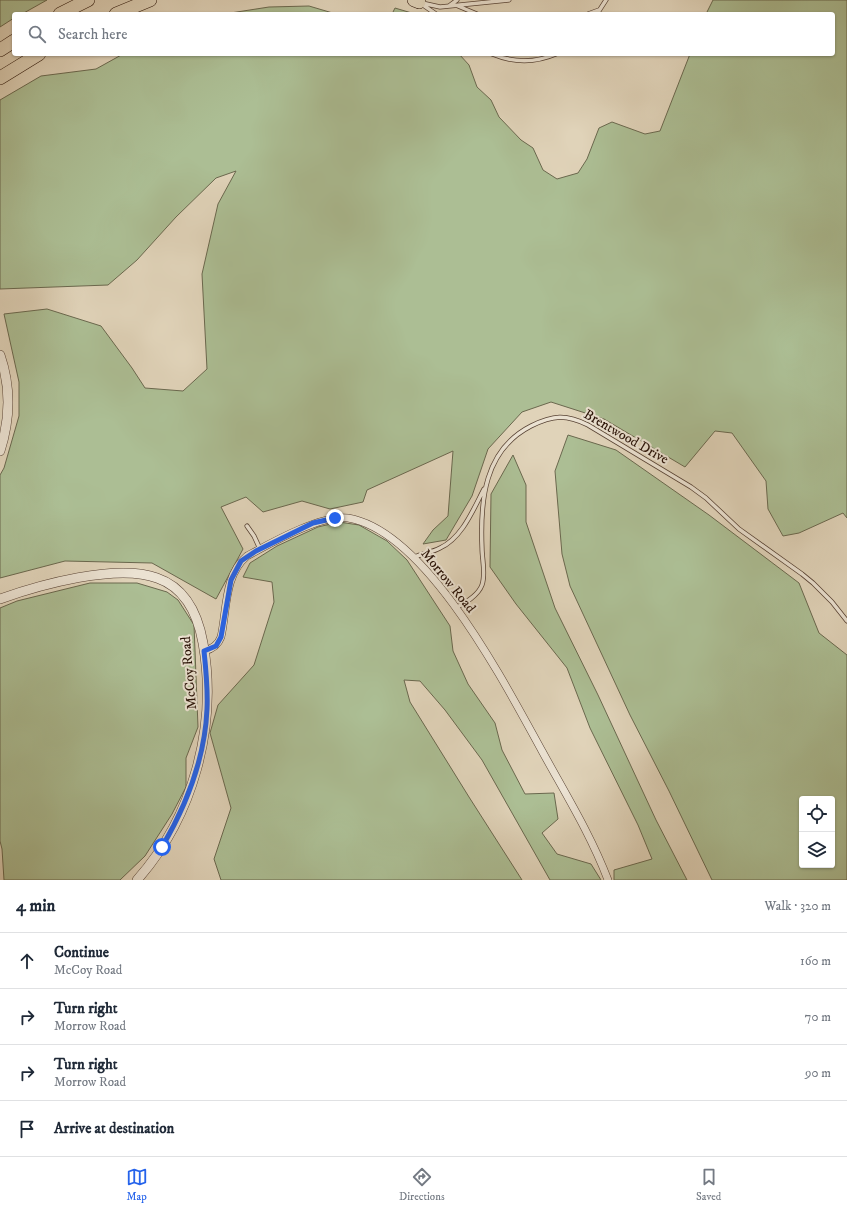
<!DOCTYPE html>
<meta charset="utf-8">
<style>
body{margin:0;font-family:"IM FELL DW Pica",serif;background:#f6f6f7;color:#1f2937}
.controls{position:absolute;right:12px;bottom:12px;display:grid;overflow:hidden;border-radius:4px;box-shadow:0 1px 3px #0004}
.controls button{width:36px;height:36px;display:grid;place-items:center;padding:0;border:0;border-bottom:1px solid #e0e1e3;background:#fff;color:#1f2937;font:20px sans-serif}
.stop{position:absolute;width:12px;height:12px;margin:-9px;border:3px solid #2563eb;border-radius:50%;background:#fff}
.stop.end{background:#2563eb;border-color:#fff;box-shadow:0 1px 4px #0008}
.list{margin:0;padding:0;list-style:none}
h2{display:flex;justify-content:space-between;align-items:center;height:52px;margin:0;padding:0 16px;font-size:17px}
h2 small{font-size:13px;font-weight:400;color:#747a83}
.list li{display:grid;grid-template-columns:26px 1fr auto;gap:12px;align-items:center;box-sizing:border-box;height:56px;padding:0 16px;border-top:1px solid #e0e1e3}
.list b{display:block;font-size:15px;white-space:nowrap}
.list p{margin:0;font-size:13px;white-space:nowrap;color:#747a83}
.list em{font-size:13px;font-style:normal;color:#747a83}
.icon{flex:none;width:22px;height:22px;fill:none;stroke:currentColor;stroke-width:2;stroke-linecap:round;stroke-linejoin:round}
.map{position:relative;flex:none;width:847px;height:880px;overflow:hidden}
.search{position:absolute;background:#fff;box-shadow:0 1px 3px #0004;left:12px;right:12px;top:12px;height:44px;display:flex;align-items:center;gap:10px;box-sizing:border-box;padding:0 14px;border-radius:4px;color:#747a83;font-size:15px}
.sheet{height:276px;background:#fff}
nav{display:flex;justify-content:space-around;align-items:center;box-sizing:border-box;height:56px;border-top:1px solid #e0e1e3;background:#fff;font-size:11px;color:#747a83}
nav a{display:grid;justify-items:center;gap:2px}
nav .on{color:#2563eb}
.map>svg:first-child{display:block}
.green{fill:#acbe94;stroke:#6a684e;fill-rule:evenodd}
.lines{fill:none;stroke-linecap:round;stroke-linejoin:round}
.service-casing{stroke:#574234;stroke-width:5}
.minor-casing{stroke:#574234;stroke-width:8}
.tertiary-casing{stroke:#574234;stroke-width:10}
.motorway-casing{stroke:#291207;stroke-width:14}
.service{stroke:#ebe2d2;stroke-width:3.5}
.minor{stroke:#ebe2d2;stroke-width:7}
.tertiary{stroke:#ebe2d2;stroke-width:9}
.motorway{stroke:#e0d3b9;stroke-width:13}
.route{stroke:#2563eb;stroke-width:5}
.labels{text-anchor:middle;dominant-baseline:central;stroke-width:4;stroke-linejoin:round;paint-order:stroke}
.street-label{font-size:14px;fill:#291207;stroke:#ebe2d2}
</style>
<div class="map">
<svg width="847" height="880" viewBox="0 0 847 880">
<rect width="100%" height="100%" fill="#e0d3b9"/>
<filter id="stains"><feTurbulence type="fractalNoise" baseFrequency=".005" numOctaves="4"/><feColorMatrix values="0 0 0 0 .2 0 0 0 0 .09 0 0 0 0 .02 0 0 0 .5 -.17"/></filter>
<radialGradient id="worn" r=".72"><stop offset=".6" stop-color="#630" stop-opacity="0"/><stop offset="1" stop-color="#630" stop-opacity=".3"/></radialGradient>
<path class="green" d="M0 0H47L22 14H14V18L0 27Z
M713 0H847V518L843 513 799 533 783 536 768 509 766 481 732 433 715 431 685 467 604 419 551 402 522 412 488 449 472 496 446 540 423 544 433 530 448 516 453 451 367 490 363 502 330 509 302 501 263 512 246 497 221 507 243 549 216 599 152 563 65 561 0 578V475L4 468 19 416V382L4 314 47 309 101 326 132 368 145 388 183 391 207 369 202 274 218 204 236 171 216 178 176 217 137 260 108 285 0 289V100L41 76 96 69 123 54H459L469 65 477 87 491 100 499 117 521 140 533 148 543 170 557 179 578 173 587 159 599 128 612 122 645 134 660 131 690 54H833V14H706Z
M309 6 336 14H224L269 7Z
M395 8 415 14H392Z
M568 435 616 450 709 515 799 583 819 633 847 655V880H712L669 791 630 715 570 586 562 554 555 471ZM802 799H832V865H802Z
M513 455 526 485V522L555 608 598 695 656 820 687 880H614V870L652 859 638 825 590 728 567 668 516 604 490 567 491 494Z
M339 522 359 525 387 541 407 560 450 626 453 651 468 684 495 723 502 750 525 794 554 793 558 819 542 833 557 854 591 864 601 880H550L482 760 445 710 420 681 404 680 410 702 469 797 522 880H221L214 859 231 808 210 733 218 705 254 665 274 602 272 582 243 577 250 563 277 546 318 527Z
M90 583H137L167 592 178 600 194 625 198 727 186 758V787L172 814 145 856 120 880H4L2 849 0 841V608L17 601Z"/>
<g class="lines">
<defs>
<path id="service" d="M422 3 440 7 509 0
M423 5 436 14
M449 6 457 0
M458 6 477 14
M588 14 599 10
M597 14 606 0
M492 54C514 63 535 63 556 54
M247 526 254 536 260 549
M413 558C422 553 431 553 440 548 462 538 473 510 484 489
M455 608C465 603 478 596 482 585 486 574 482 559 482 548 480 501 484 450 531 426 553 415 566 414 588 425L691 487 706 498 739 529 802 574 813 583 832 602 847 621"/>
<path id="minor" d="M204 651C213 649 218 645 221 637 227 610 224 575 247 556 271 543 322 514 348 518 427 531 506 686 542 751 565 793 591 835 608 880"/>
<path id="tertiary" d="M0 355C11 387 10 420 0 451
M0 599C39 585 117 563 157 578 186 588 198 615 203 643 218 726 193 817 137 880"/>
<path id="motorway" d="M414 0 419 2
M60 14 88 0
M116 14 150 0
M0 50 14 41
M0 78 39 54"/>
</defs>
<use href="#service" class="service-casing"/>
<use href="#minor" class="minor-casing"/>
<use href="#tertiary" class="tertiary-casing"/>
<use href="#motorway" class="motorway-casing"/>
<use href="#service" class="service"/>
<use href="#minor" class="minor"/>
<use href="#tertiary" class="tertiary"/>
<use href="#motorway" class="motorway"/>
</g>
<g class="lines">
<path class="route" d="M162 847C186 806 205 757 207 709 208 689 206 670 204 651L216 646 221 637 231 580 241 561 256 551 313 523 335 518"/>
</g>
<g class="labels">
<g class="street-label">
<text transform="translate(626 437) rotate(30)">Brentwood Drive</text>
<text transform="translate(448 581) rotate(51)">Morrow Road</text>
<text transform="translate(189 673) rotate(-95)">McCoy Road</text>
</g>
</g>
<rect width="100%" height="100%" filter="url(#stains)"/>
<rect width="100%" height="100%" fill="url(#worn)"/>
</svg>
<div class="controls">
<button><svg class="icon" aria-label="locate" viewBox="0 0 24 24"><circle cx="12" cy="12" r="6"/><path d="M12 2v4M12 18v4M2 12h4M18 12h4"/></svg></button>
<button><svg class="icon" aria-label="layers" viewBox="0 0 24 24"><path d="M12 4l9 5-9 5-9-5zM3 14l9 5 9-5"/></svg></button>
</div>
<div class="stop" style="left:162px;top:847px"></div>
<div class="stop end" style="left:335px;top:518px"></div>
<div class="search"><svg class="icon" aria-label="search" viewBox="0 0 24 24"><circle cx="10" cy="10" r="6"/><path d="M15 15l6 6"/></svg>Search here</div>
</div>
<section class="sheet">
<h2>4 min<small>Walk · 320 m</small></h2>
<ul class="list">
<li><svg class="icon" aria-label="ahead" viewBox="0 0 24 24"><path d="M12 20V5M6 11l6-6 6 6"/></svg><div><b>Continue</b><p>McCoy Road</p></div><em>160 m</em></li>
<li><svg class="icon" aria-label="right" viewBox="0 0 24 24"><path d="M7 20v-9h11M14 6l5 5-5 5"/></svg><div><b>Turn right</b><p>Morrow Road</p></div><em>70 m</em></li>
<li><svg class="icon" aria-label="right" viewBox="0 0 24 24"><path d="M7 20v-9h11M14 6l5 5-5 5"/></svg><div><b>Turn right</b><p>Morrow Road</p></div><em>90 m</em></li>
<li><svg class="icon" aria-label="arrive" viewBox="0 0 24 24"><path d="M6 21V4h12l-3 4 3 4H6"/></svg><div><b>Arrive at destination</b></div></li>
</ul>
</section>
<nav>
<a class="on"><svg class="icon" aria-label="map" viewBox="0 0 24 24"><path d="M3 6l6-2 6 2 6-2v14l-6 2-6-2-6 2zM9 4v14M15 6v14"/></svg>Map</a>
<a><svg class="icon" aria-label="directions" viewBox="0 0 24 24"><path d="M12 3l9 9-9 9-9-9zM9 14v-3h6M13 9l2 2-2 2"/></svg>Directions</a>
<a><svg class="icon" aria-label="saved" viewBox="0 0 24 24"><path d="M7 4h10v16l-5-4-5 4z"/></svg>Saved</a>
</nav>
